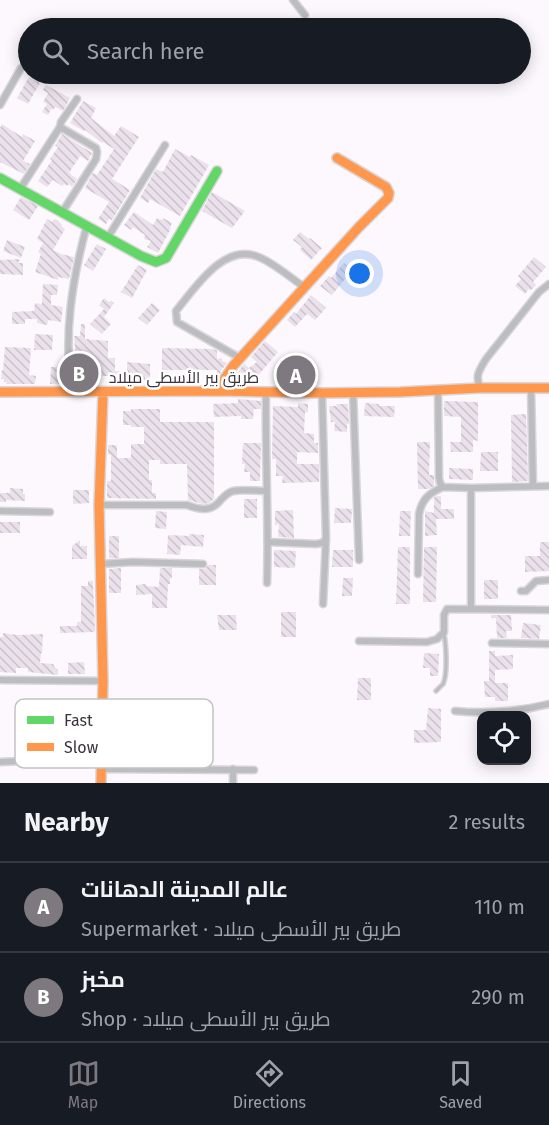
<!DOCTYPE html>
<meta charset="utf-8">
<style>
body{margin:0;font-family:"Fira Sans",Cairo,sans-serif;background:#20242c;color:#f1f3f6}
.controls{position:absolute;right:18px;bottom:18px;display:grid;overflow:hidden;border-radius:12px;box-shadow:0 3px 15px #0003}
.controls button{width:54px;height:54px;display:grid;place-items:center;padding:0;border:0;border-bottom:2px solid #363941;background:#171b24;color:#f1f3f6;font:30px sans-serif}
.you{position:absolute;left:360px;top:274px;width:21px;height:21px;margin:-15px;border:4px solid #fff;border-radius:50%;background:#1a73e8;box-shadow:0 0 0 9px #1a73e833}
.badge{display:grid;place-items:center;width:39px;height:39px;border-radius:50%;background:#7e787f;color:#fff;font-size:20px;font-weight:700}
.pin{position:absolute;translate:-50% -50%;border:3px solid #fff;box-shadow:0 2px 6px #0006}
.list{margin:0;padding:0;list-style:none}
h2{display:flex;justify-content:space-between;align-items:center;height:78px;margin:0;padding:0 24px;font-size:26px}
h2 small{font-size:20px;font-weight:400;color:#9ea1a6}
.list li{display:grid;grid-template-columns:39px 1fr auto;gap:18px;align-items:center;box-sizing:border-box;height:90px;padding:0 24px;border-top:2px solid #363941}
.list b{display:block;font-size:22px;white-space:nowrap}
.list p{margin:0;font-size:20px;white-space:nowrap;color:#9ea1a6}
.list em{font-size:20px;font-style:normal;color:#9ea1a6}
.icon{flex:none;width:33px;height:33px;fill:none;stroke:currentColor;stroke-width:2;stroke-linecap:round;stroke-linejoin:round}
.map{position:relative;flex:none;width:549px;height:783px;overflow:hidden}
.search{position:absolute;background:#171b24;box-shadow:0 3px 15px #0003;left:18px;right:18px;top:18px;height:66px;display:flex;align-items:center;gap:15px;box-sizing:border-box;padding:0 21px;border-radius:33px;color:#9ea1a6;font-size:22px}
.sheet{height:258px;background:#171b24}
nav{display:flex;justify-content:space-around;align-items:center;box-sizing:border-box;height:84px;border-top:2px solid #363941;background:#171b24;font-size:16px;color:#9ea1a6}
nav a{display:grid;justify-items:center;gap:3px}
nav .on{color:#7e787f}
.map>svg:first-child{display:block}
.building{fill:url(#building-back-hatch)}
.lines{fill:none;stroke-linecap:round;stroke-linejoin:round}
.lane-casing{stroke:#d9d5d9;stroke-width:6}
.street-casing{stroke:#d9d5d9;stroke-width:9}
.fast-casing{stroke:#d9d5d9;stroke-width:12}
.slow-casing{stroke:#d9d5d9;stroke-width:12}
.lane{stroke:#bbbdc0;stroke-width:3}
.street{stroke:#bbbdc0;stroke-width:6}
.fast{stroke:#63d668;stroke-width:9}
.slow{stroke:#ff974d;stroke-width:9}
.labels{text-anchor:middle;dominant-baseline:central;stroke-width:5;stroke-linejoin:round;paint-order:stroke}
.street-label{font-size:16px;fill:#3a333b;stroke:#fff}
.key{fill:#fff;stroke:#c4c2c4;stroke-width:1.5}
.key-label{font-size:16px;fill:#3a333b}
</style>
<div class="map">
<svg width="549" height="783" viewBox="0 0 549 783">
<defs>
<pattern id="building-back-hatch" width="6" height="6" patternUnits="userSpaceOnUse" patternTransform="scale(1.5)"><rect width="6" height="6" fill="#ebe1ec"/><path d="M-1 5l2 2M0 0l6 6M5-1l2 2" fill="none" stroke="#cac2cb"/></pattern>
</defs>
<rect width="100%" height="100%" fill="#fdf8fd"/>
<path class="building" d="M29 77 40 83 28 104 17 98Z
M46 85 70 98 63 111 55 107 53 110 51 109 48 115 42 112 47 104 43 102 48 93 43 90Z
M83 101 96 108 91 118 114 136 121 126 139 137 112 179 130 190 112 220 109 219 106 224 98 219 109 202 85 188 93 173 97 175 114 149 103 142 102 143 85 130 84 131 70 123Z
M2 124 22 137 23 134 35 141 23 161 30 164 24 174 0 162V128Z
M62 134 92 153 88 161 80 156 69 173 77 179 72 187 69 184 67 186 64 184 62 186 53 180 47 187 38 181 52 160 50 159 58 147 55 146Z
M175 149 190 157 191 155 209 165 180 216 150 199 148 203 140 198 156 169 163 172Z
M212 192 245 211 232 228 202 211Z
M21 197 38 206 29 220 13 210Z
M134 212 153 225 157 218 162 220 163 218 172 223 170 228H171L158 253 147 247 151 241 144 239 145 235 133 227 131 230 124 225Z
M47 219 52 222 54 219 57 220 62 225 61 226 65 229 53 250 61 254 74 257 69 279 58 277V280L35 272 41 254 38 252 43 243 37 239Z
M300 232 309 239 310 238 322 248 311 260 300 250 302 247 293 240Z
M7 240 25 247 21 258 3 251Z
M97 244 106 249 93 271 84 265Z
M534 257 546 267 533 282 536 285 531 290 529 289 525 294 515 286 521 279 518 276Z
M20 259 18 263H23V275L0 274V260Z
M344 263 358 275 351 284 345 279 332 295 320 286 329 276 331 278Z
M138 265 147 270 132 298 121 292Z
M43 284 58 285 57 295H51V305L63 307 61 322 48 320 47 325 37 323V319H25V324H12V312L34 311 35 303 42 304Z
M311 295 326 308 315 320 307 314 295 327 287 320 294 312 296 314Z
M104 298 109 302 111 301 114 303 104 317 111 324 102 334 90 324 104 309 99 305Z
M152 303 160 310 147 325 138 318Z
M81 324H85V339L108 341V358H115V371L127 372V362L150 364V381L136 380V379L121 377V376H75L76 360 74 336H80Z
M35 334 53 335 52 350H34Z
M265 341 278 352 256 378 246 380 241 377 238 380 234 377 244 364 249 368 257 362 251 357Z
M5 347 31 348 29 375 36 376 35 384H6L7 382H4V379H1L2 370H3Z
M162 348 213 349 217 351V359L222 358V361L227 363 223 368H222L220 374H217V370H162Z
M289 355 306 367 301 373H282L279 370Z
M51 367H64V384H50Z
M238 399 261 401V409H254L253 419H241V416L214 417 213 404 238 403Z
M444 401 478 402V441L473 440V452H451L450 442H461V417L444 416Z
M298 403 308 404V412H305L304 433 314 434V443H318V453L297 452V464H319V482L282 483 283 476H276V459H272L273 406 298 407Z
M365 403 379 404V406H395L394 417 364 416Z
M336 404H348L349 424H347V432L334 431 335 422H331L329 406H337Z
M131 409H160V422H214V499L209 503 203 504 188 500 187 464H160V460H149V480H152V493H156V499L107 498V481H111V455L108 454V445H117V458H131V444H144V427H131V425H123V411H131Z
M526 414 528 481 512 482 511 415Z
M417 442H430L429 475H434V486L428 489H418Z
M243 443H261L260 481H250V472H244L245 464H242Z
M481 452H498V471H480Z
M449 468 473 469V480L449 479Z
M10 488 23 489V494H25V501L6 500V502H0V493H10Z
M73 490H89V503L73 504Z
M436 496H441V509H454V519H436L437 535 425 536V511L434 513V498Z
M244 499H257V518H244Z
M335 508 352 509 351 523H334Z
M293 510 294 538 278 537 279 524 275 525V511Z
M156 511 167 512 166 529 155 528Z
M400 511H411L410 536H399Z
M0 522H20V533H0Z
M189 534 204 535 203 547 181 545 180 555 167 554 168 535 189 536Z
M109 536H119V558H109Z
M80 540V546H87V559H72V546Z
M540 542H549V571L525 572V556H540Z
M398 547H410V604H396Z
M424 547H437L436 602H423Z
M274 550 296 551 295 568 274 567Z
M333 550H353V567H332Z
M208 565H216V585H199V569H205Z
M121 568V593H109V569Z
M160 568H172V578H170V584H168L167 608H152V594L136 595V585L146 584V586L159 587Z
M343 578H353L352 596H342Z
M484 580H498V599H484Z
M88 581H93L95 632 60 633V626H77V622H81V586H88Z
M281 612H296V637H281Z
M217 615H236L237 630H219Z
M491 615H511L512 631H506L507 638H497L496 618H492Z
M523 623 541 625 539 639 521 638Z
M3 633 17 635 43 634 42 653H41L40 663 53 664 55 668 58 670V675L28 672V668H16V673L0 672V637H3Z
M489 651H495V656L513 655V669L495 670V683H508V701H495V697H485L484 681H489Z
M424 653 439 654 438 676H430V668H423Z
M84 662 85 674H68V663Z
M358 678H371V700H357Z
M428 708 441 709V742L414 743V730H426Z"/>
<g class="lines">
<defs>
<path id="lane" d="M436 691C438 689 441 686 443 684 448 674 446 645 444 634"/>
<path id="street" d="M293 0 305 15
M0 105 21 68
M20 189 60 127
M63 211 96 159 97 152 96 148 60 127 61 122 77 99
M108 237 165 145
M240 358 177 322 176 311C195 288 225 240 261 258 276 265 290 277 304 287
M480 388C475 375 479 371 486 359L539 292 549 284
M531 388 533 486
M438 390 439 478 440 483 443 487 471 488 549 486
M266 391C265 455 269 519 267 583
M72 392C63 336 72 280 87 225
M353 392 359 560
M322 393 326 539 323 604
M99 505H187C198 509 209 512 218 503 223 498 226 493 233 491 243 489 256 491 267 491
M0 511 50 512
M268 542 316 544 322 543 326 539
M100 564 133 562 203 564
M418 574 419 514C422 499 429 493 443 487
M521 591H526L536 581 549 580
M471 609V488
M359 641 427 642 437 639 444 632V615L447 609 549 610
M492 643 549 644
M0 680 103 681
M455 711C487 714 517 712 549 704
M0 762 67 759H101
M101 769 254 770
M233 783V769"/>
<path id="fast" d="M0 178 141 256 156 262 166 258 217 171"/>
<path id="slow" d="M219 391 225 378 233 366 359 227 388 198 389 193 386 187 337 158
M0 392 219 391 322 393 400 392 480 388H549
M101 783 103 681 99 505 103 392"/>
</defs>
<use href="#lane" class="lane-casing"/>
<use href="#street" class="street-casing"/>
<use href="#fast" class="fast-casing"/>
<use href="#slow" class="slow-casing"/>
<use href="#lane" class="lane"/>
<use href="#street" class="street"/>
<use href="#fast" class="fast"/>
<use href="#slow" class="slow"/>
</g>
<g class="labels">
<g class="street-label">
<text x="184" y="377">طريق بير الأسطى ميلاد</text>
</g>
</g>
<rect x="15" y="699" width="198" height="69" rx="9" class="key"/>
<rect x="27" y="716" width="27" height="8" fill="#63d668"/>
<rect x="27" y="743" width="27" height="8" fill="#ff974d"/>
<g class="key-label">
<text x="64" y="726">Fast</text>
<text x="64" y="753">Slow</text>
</g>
</svg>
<div class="controls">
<button><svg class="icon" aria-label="locate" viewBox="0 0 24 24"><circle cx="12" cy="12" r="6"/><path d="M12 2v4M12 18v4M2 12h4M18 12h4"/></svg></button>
</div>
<div class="you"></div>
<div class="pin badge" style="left:296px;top:375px">A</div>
<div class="pin badge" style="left:79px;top:373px">B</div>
<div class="search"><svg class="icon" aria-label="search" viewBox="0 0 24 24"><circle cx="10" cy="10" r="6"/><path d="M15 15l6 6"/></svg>Search here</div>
</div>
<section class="sheet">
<h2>Nearby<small>2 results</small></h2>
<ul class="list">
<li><span class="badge">A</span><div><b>عالم المدينة الدهانات</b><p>Supermarket · طريق بير الأسطى ميلاد</p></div><em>110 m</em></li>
<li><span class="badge">B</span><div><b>مخبز</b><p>Shop · طريق بير الأسطى ميلاد</p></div><em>290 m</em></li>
</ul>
</section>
<nav>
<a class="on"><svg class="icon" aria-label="map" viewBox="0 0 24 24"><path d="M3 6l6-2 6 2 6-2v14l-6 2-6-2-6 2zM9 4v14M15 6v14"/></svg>Map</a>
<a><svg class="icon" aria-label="directions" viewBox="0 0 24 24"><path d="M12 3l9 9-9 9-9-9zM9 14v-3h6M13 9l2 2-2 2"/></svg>Directions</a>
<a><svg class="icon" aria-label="saved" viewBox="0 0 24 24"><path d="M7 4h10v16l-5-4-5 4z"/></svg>Saved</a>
</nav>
